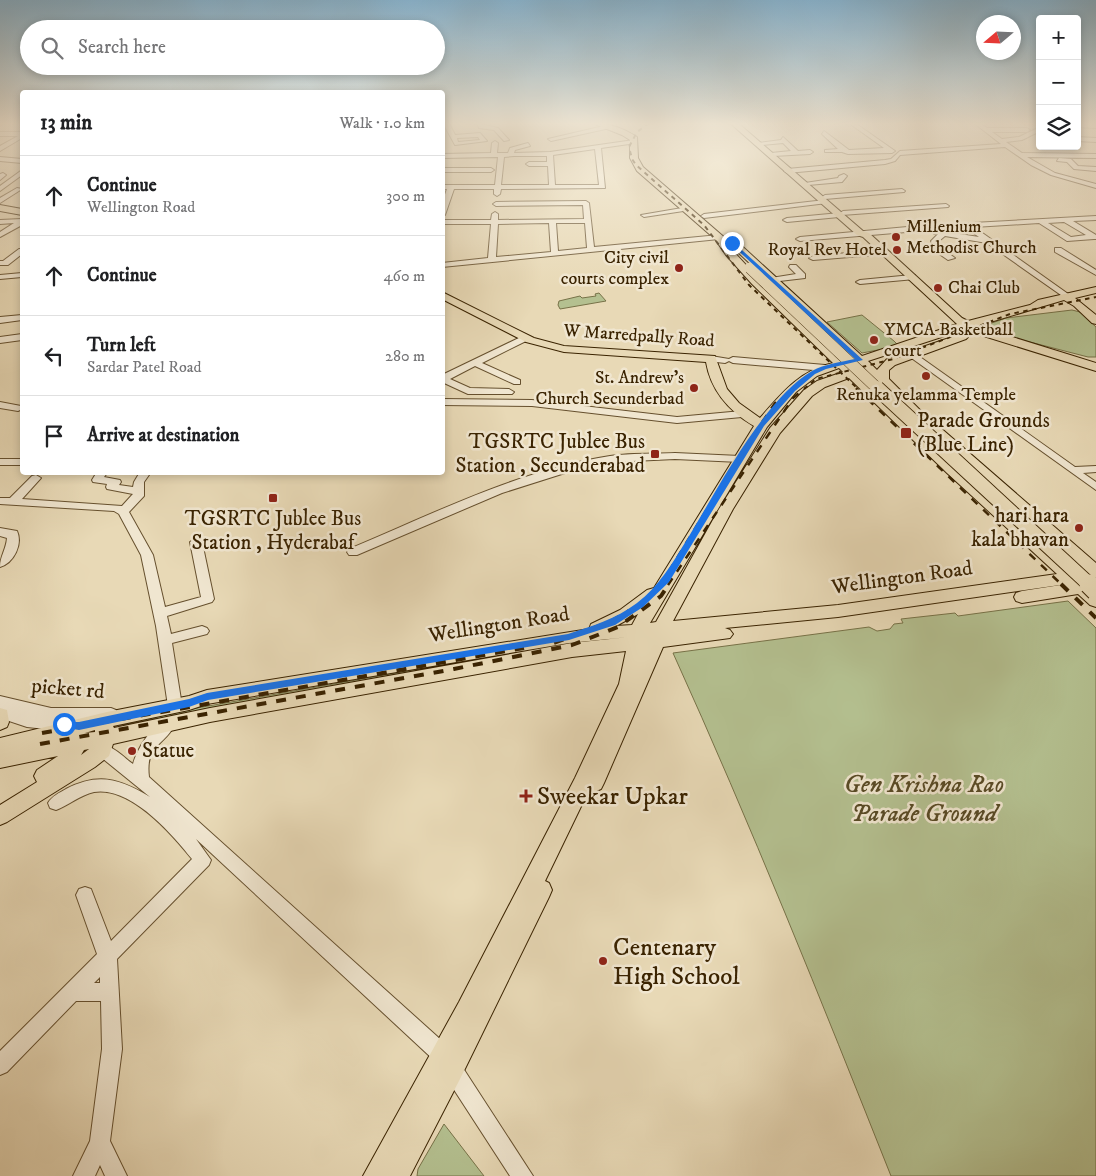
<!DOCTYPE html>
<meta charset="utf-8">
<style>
body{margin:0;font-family:"IM FELL DW Pica",serif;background:#f6f6f6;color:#202124}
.controls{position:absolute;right:15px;top:15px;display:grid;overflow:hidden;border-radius:5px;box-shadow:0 2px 8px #0003}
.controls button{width:45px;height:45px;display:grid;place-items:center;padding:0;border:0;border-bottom:1px solid #e0e0e0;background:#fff;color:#202124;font:25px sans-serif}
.compass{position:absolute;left:976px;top:15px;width:45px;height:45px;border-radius:50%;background:#fff;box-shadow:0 2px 8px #0003;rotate:251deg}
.stop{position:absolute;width:15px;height:15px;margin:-11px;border:4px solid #1a73e8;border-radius:50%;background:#fff}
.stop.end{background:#1a73e8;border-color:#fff;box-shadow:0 1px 5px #0008}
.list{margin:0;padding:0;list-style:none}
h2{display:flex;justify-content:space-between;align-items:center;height:65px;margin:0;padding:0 20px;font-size:21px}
h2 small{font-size:16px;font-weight:400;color:#757577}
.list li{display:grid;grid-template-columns:32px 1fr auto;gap:15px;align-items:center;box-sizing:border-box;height:80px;padding:0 20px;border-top:1px solid #e0e0e0}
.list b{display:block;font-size:19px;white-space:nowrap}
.list p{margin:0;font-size:16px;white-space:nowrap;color:#757577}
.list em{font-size:16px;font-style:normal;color:#757577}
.icon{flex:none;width:28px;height:28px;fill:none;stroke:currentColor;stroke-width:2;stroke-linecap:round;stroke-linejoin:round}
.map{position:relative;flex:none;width:1096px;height:1176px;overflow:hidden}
.search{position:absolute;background:#fff;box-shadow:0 2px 8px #0003;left:20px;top:20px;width:425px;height:55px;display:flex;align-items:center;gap:12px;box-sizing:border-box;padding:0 18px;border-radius:28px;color:#757577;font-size:19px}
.panel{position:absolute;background:#fff;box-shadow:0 2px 8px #0003;left:20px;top:90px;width:425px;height:385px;border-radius:5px}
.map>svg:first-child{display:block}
.green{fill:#b4c090;stroke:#777248}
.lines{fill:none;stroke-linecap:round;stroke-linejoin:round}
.minor-casing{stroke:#66502e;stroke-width:2}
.major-casing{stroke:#3a2301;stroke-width:2}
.minor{fill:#f0e6d0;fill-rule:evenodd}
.major{fill:#e8d9b6;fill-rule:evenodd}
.rail-far2{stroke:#3a2301;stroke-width:2;stroke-dasharray:4.5 4.5;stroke-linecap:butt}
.rail-far1{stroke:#3a2301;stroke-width:2.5;stroke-dasharray:8 8;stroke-linecap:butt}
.rail{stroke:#3a2301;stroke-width:4;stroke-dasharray:10 10;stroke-linecap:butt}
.major-bridge-far2-casing{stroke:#3a2301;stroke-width:12;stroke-linecap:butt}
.major-bridge-far1-casing{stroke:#3a2301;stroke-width:16;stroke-linecap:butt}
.major-bridge-casing{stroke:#3a2301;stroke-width:21;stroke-linecap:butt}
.major-bridge-far2{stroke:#e8d9b6;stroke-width:11}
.major-bridge-far1{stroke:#e8d9b6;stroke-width:14}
.major-bridge{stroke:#e8d9b6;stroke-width:19}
.route{fill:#1a73e8}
.poi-dot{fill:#8f2418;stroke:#f0e6d0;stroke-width:2}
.labels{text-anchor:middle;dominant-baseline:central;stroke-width:5;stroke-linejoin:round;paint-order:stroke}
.far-poi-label{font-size:18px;fill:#3a2301;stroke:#f0e6d0;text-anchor:start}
.far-street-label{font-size:18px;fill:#3a2301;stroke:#f0e6d0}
.poi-label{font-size:21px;fill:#3a2301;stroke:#f0e6d0;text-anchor:start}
.street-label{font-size:21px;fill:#3a2301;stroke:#f0e6d0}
.near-park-label{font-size:25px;font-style:italic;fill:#584a25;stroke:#f0e6d0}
.near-poi-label{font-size:25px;fill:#3a2301;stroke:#f0e6d0;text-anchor:start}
</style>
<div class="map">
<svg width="1096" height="1176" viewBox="0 0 1096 1176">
<rect width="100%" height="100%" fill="#e8d9b6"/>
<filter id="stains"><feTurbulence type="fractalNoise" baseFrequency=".004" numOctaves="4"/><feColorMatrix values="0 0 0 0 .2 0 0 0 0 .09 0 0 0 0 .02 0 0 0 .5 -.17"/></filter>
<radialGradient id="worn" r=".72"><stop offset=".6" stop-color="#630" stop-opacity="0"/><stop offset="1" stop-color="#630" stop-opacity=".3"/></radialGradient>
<path class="green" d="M599 293 606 301 560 309 558 305 559 301 580 296 582 298 596 296 595 294Z
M1072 310 1080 312 1096 327V357H1088L995 333 988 329 989 324 1006 318Z
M862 315 894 341 899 346 862 353 827 322Z
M1068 601 1096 628V1176H891C821 1000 751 825 673 653L869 627 877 631 890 629 894 624 903 623 901 619 955 613 958 616Z
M618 634 619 637 122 725 123 721Z
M444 1124 484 1176H417L418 1169Z"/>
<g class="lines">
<defs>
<path id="minor" d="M0 123H5L0 126Z
M443 123H449L455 135 480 133 487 141 455 145ZM478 137 480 140 458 142 457 138Z
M477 123 498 128 509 140 504 141 494 130 479 128Z
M849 123H855L895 151 892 153 848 154 842 152H825V150L838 149 822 134 824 131 849 150 884 148Z
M974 123H980L987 128H1027L1030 130 1027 132H992L1002 139 1019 137 1040 127V131L1022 140 1006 142 1022 153 1096 154V158L1027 157 1055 173 1096 184V188L1051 175 1031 165 1005 147 900 155 895 161 885 164 787 173 784 171 787 169 885 160 891 159 900 151 1001 144Z
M1077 123 1096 124V128L1077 127Z
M608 125 610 128 551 141 548 139Z
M0 132H22V138L0 151V146L18 136H0Z
M783 137 798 151 810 150 813 152 810 154 773 156 771 153 791 151 783 143 761 145 758 143 781 140Z
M1077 137 1096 138V142L1077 141Z
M634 140 636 143 601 148 605 188 501 189 500 194 497 196 494 194V189H454L445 215 442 217V203L447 189H442V185H495L498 157 442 158V154L491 153 492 143 495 141 498 143 497 153H508L510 148 528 143 530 146 515 150 514 153 550 152ZM595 149 599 185H555L553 155ZM514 156H547V162H529L526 164 529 166H548L549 185H501L504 157Z
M0 157 22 159V163L0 161Z
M1059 158 1071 159 1078 166 1096 167V171L1074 169 1067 162 1057 161Z
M442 168H491L494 170 491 172H442Z
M22 170V175L0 191V186Z
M3 173 6 175 0 180V174Z
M844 174 847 176 842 182 808 185 805 183 838 178 839 176Z
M17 188 22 189 0 203V198Z
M902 189 905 191 904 192 825 199 822 197 825 195Z
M825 200 828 202 827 203 704 218 701 216 704 214Z
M586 201 589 203 594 247 719 235 723 237 719 239 442 267V263L488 258 491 224H442V220H491L492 214 495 212 498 214V220L584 219 583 205 496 206 493 204 496 202ZM549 223 551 252 496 257 498 224ZM556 223H585L587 248 558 251Z
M946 204 949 206 948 207 842 215 839 217 787 222 783 220 787 218 840 213 843 211Z
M688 207 690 208V210L644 217 641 215Z
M1096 216V220L1073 221 1096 235V239H1094L1067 241 1039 223 974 227 1071 296V300H1068L987 243 945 236 939 241 941 248 955 258 948 260 935 251 931 241 938 234H934V230L979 237 965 227 800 241 796 239 800 237 918 226ZM1064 222 1086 235 1071 237 1048 223Z
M22 219V225L0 237V232L14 223 0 224V220Z
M1055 248H1061L1096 270V275L1055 252Z
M19 249H22V254L8 265H0V261H3Z
M883 250H886V254L813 260 809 258 813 256Z
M790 265H796L805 274V278L771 282V278L796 274 789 267Z
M22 273V277L0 279V275Z
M912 275H915V279L860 284 856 282 860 280Z
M22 315V320L0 323V317Z
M22 334V340L0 343V337Z
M525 335 529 338 528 340 482 363 520 380V384H514L475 366 450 379 470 388 509 389 514 392 512 394H468L442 382V375Z
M913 352 1075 467 1096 466V472L1083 473 1096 482V490L910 357V353Z
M711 356 729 359 733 357 825 365 830 368 825 371 733 363 729 361 725 363 708 361 706 359Z
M442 399 532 400 677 417 742 411 747 414 742 417 677 423 532 406 442 405Z
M0 402 21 406 22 409 18 411 0 408Z
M675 453 740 456 745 459 740 462 675 459 611 462 565 473 502 493 357 555H349L347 552 349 549C433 514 519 470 610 456 631 453 654 454 675 453Z
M0 459H22V465H0Z
M97 472H108L104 477 120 480 121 482 119 485 133 487 134 482 140 472H151L144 482V496L129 512 153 555 165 607 201 597 190 542 196 538 202 542 214 599 212 602 167 616 171 634 202 626 207 628 209 631 207 634 172 643 182 706 180 710 175 712 170 710 168 706 156 626 141 555 119 514 114 511 0 504V498H10L32 476 36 475 41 478 22 499 122 506 132 495 133 494 107 489 106 487 107 484 93 482 92 480Z
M0 528 17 531C23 544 14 563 0 567 0 556 6 550 7 538L0 536Z
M0 696 51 708H111L116 710 118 714 116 718 111 720H70L79 722 81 726 79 730 74 732 27 727 0 718Z
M169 717 174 719 176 723C164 747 145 744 149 777L450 1048 533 1176H510L436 1062 196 839 211 860 209 865 117 959 122 1049 110 1141 127 1176H105L100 1165 95 1176H73L90 1141 102 1049 101 1001H76L7 1072 0 1075V1051L97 954 76 895 79 889 85 887 91 889 111 941 192 859C172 834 131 786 94 792 80 795 69 805 56 810L50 808 48 803C52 796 59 793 66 789 99 772 120 779 150 797L97 754 95 750 97 746C109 741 123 757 133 764 137 749 153 723 169 717ZM100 977V983H94Z"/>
<path id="major" d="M592 123C608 123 623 128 637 137L638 158 643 167 725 238 732 237 862 356 957 324 863 237 857 235 730 123H738L863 231 869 233 962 318 968 321 1030 305 1038 300 1096 287V293L1075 298 1096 315V324L1092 323 1074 306 1064 300 977 326 1096 363V371L974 333 966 329 868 361 877 370 887 359 958 335H966L968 337 966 339 895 365 889 370V379L920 410 1096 563V579L1084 581 1096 580V607L1090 605 1078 594 1022 603 1016 601 1014 597 1016 593 1022 591 1067 584 838 617 725 628 730 630 733 634 730 638 663 647 604 783 601 789 594 792 589 790 545 881 549 883 552 890 549 897 460 1079 410 1176H363L459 1002 575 778 619 684 626 651 572 657 210 722 113 744 109 756 95 767 7 822 0 825V805L37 782 34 776 37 770 58 756 0 768V738L107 712 189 696 207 690 589 629 591 624 620 610 647 590 654 588 754 426C729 411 711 391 706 362L564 352 526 342 442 299V292L534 338 564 346 715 356 727 389 739 403 760 418C781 394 800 370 833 363L752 284 726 255 715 239 637 171 630 158V140L622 135ZM727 242 851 358 844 360 760 280 733 251ZM857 364 860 367 854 369 850 366ZM839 368 843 372 817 381 804 390 770 428 719 509 656 622 650 623 767 427 796 392 817 376ZM866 373 910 416 1084 570 1074 572 957 467 860 375ZM849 378 947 473 1057 574 838 605 673 621 733 509 780 433 812 396 825 387ZM638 614 632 625 616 626ZM629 637 572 643 210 708 114 728 113 726 189 710 207 704 569 643ZM95 730V732L85 733ZM89 749 81 755 84 750Z
M0 205 22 209V215L0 211Z
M0 708 7 710 9 722 7 727 0 730Z"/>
</defs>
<use href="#minor" class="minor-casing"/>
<use href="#major" class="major-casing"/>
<use href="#minor" class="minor"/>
<use href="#major" class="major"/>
<path class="rail-far2" d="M649 123 637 132 629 147 632 159 636 165 704 225 749 285 858 389
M794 389 796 388
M804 389 816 379 893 359 1010 314 1096 297"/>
<path class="rail-far1" d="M856 388 1062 585
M669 571 742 452 775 403 796 388
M668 585 793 398 805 388"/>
<path class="rail" d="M1061 584 1096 618
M554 643 610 622 629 611
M42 733 524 648
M40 744 454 669 572 645 618 627 661 596 669 584"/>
<defs>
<path id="major-bridge-far2" d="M750 268 878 389"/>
<path id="major-bridge-far1" d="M877 388 1090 585"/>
<path id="major-bridge" d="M1089 584 1096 591"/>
</defs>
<use href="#major-bridge-far2" class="major-bridge-far2-casing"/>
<use href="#major-bridge-far1" class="major-bridge-far1-casing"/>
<use href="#major-bridge" class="major-bridge-casing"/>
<use href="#major-bridge-far2" class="major-bridge-far2"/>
<use href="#major-bridge-far1" class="major-bridge-far1"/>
<use href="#major-bridge" class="major-bridge"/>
</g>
<linearGradient id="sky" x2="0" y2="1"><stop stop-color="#88b6d3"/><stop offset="0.43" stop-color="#f5eede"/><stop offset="1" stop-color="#f5eede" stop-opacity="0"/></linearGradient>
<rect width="1096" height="288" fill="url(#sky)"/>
<path class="route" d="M732 241 863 360 826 369 815 374 795 391 764 426 669 582 643 607 615 625 569 640 208 700 189 707 79 730 61 727V722H79L189 699 207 693 568 634C592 626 616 619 637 603 659 586 672 564 686 541 717 491 762 401 812 371 825 364 841 362 855 359L731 244Z"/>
<g class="poi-dot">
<circle cx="896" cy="237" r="5"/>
<circle cx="897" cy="250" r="5"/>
<circle cx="679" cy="268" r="5"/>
<circle cx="938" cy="288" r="5"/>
<circle cx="874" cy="340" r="5"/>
<circle cx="926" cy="376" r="5"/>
<circle cx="694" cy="388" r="5"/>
<rect x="900" y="427" width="12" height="12" rx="2.5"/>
<rect x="650" y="449" width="10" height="10" rx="2.5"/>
<rect x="268" y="493" width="10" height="10" rx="2.5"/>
<circle cx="1079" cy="528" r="5"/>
<circle cx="132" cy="751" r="5"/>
<path d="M523.5 788.5h5v5h5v5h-5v5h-5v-5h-5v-5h5z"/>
<circle cx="603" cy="961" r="5"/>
</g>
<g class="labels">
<g class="far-poi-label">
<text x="906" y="227">Millenium<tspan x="906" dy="21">Methodist Church</tspan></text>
<text x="887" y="250" text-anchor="end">Royal Rev Hotel</text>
<text x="669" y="258" text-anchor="end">City civil<tspan x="669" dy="21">courts complex</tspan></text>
<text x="948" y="288">Chai Club</text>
<text x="884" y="330">YMCA Basketball<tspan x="884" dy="21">court</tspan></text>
<text x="684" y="378" text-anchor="end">St. Andrew's<tspan x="684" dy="21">Church Secunderbad</tspan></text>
<text x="926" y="395" text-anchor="middle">Renuka yelamma Temple</text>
</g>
<g class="far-street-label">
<text transform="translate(639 336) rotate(4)">W Marredpally Road</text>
</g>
<g class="poi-label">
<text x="917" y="421">Parade Grounds<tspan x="917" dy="24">(Blue Line)</tspan></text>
<text x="645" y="442" text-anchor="end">TGSRTC Jublee Bus<tspan x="645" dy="24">Station , Secunderabad</tspan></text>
<text x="1069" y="516" text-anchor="end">hari hara<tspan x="1069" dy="24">kala bhavan</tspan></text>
<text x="273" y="519" text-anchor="middle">TGSRTC Jublee Bus<tspan x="273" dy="24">Station , Hyderabaf</tspan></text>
<text x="142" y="751">Statue</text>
</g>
<g class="street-label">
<text transform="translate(902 578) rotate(-8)">Wellington Road</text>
<text transform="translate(499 625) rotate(-9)">Wellington Road</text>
<text transform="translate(68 689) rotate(5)">picket rd</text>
</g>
<g class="near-park-label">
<text x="924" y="784">Gen Krishna Rao<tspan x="924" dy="29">Parade Ground</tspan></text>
</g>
<g class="near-poi-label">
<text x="537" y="796">Sweekar Upkar</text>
<text x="613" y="947">Centenary<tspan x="613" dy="29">High School</tspan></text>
</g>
</g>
<rect width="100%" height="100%" filter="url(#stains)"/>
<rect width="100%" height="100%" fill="url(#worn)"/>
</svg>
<div class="controls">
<button>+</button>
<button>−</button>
<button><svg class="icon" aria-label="layers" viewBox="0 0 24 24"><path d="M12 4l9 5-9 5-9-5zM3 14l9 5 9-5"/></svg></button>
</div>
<svg class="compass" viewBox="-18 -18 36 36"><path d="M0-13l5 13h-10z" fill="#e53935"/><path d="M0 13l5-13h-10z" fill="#757577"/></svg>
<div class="stop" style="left:64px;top:724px"></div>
<div class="stop end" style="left:732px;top:243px"></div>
<div class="search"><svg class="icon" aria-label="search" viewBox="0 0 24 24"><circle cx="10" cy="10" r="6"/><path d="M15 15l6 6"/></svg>Search here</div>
<section class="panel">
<h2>13 min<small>Walk · 1.0 km</small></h2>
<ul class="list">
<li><svg class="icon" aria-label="ahead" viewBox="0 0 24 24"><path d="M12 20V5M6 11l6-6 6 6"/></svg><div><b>Continue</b><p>Wellington Road</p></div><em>300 m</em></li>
<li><svg class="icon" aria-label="ahead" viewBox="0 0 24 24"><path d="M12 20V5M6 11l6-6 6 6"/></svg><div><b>Continue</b></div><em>460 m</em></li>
<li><svg class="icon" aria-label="left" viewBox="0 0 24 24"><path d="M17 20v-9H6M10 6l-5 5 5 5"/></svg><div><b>Turn left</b><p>Sardar Patel Road</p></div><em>280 m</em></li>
<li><svg class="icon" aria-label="arrive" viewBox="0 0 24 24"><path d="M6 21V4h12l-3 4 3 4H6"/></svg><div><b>Arrive at destination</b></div></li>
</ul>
</section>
</div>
